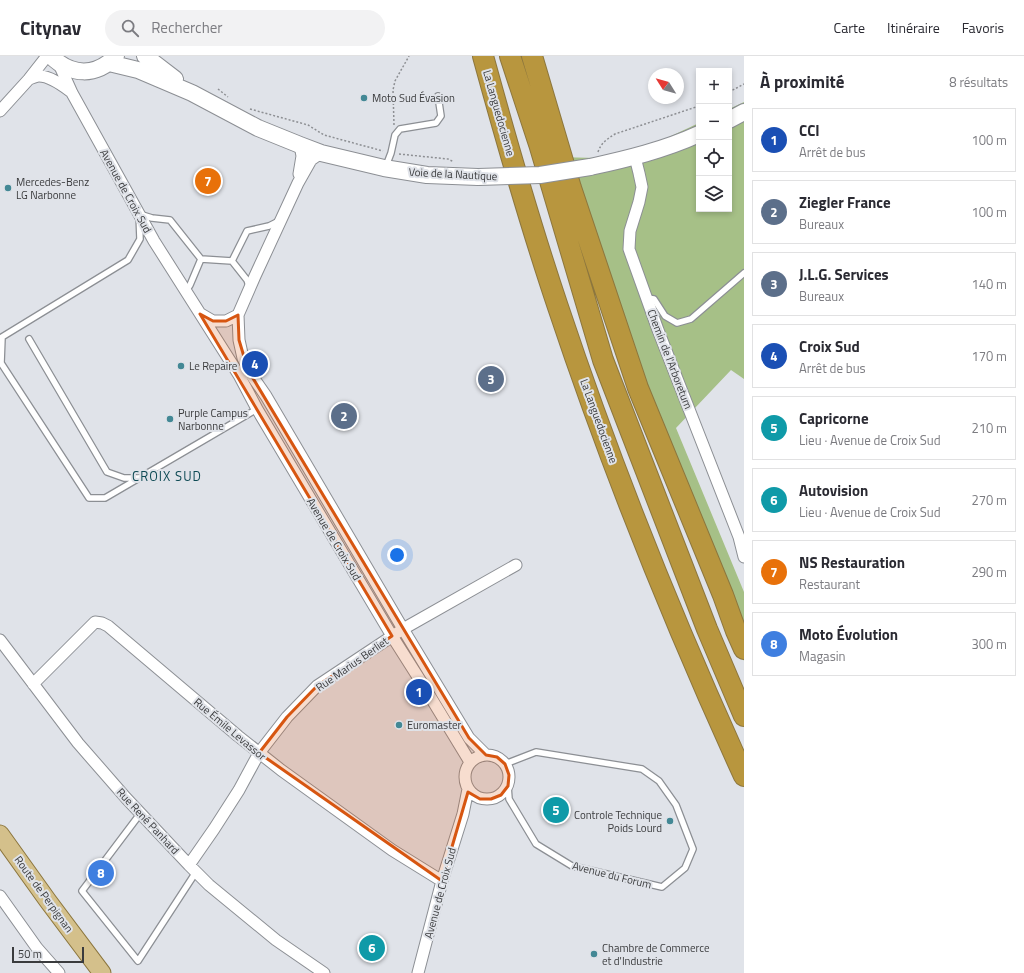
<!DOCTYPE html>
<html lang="fr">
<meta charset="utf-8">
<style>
body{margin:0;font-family:"Titillium Web",sans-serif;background:#f2f2f3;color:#2b2b33}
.controls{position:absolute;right:12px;top:12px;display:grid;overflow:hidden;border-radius:0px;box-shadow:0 2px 6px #0003}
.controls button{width:36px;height:36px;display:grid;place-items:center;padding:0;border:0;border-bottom:1px solid #e1e1e2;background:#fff;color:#2b2b33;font:20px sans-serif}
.compass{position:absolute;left:648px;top:12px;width:36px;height:36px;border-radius:50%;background:#fff;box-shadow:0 2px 6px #0003;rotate:307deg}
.scale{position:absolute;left:12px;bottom:10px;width:72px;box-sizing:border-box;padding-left:4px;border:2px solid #3a3b3d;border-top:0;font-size:11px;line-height:14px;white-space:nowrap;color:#3a3b3d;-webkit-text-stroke:3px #e0e3e9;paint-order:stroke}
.you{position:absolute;left:397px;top:499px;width:14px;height:14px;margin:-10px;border:3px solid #fff;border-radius:50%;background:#1a73e8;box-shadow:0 0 0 6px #1a73e833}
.badge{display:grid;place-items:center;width:26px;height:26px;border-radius:50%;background:#0b8043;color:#fff;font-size:13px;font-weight:700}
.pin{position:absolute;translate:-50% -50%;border:2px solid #fff;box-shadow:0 1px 4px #0006}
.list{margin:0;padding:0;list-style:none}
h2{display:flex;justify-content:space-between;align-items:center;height:52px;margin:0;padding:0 16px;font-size:17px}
h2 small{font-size:13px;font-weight:400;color:#7c7c81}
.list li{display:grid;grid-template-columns:26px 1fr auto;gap:12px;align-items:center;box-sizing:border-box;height:64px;margin:0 8px 8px;padding:0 8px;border:1px solid #e1e1e2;border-radius:0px}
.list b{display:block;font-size:15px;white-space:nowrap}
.list p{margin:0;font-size:13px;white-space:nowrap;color:#7c7c81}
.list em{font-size:13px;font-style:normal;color:#7c7c81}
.icon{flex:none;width:22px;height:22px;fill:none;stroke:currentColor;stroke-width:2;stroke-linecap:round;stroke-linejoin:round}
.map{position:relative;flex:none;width:744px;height:917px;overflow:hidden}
header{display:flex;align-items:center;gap:24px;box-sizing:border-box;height:56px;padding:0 20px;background:#fff;border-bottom:1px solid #e1e1e2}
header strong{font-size:19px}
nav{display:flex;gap:22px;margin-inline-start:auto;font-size:14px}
.search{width:280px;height:36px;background:#f2f2f3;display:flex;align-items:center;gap:10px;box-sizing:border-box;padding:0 14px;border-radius:22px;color:#7c7c81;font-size:15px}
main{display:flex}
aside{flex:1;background:#fff}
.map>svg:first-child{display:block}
.green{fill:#a6c087}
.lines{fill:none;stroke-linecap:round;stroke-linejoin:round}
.lane-casing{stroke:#8c8f94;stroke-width:8}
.street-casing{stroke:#8c8f94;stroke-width:13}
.secondary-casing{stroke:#8c8f94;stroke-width:18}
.primary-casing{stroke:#8c763e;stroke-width:19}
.highway-casing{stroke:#8c763e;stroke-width:22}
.path{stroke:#8d8f93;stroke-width:1.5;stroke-dasharray:2 2;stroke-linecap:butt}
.lane{stroke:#fff;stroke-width:5.5}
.street{stroke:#fff;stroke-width:11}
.secondary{stroke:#fff;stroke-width:16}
.primary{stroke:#d4c08b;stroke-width:17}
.highway{stroke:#b8963e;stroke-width:20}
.secondary-bridge-casing{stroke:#8c8f94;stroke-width:18;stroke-linecap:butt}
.secondary-bridge{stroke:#fff;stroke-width:16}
.marked{fill:#d75611;fill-opacity:0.2;stroke:#d75611;stroke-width:3;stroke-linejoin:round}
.poi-dot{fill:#438895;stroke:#e0e3e9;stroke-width:1.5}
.labels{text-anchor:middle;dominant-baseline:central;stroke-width:4;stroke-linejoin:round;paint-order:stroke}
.poi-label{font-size:11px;fill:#3a3b3d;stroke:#e0e3e9;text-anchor:start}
.street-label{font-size:11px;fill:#3a3b3d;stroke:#e0e3e9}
.quarter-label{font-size:13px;letter-spacing:1px;fill:#0e4a54;stroke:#e0e3e9}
</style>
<header>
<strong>Citynav</strong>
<div class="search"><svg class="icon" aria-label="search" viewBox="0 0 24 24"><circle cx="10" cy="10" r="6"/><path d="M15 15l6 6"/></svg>Rechercher</div>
<nav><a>Carte</a><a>Itinéraire</a><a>Favoris</a></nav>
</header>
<main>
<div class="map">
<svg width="744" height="917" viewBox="0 0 744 917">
<rect width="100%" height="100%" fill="#e0e3e9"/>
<path class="green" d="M744 46V323L731 314 676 372 744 536V605L657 401 555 101 598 102 641 94 699 67V153H729V53Z"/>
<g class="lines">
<defs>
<path id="lane" d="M386 110 391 97 395 79 400 73 436 67 441 60 438 40
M232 205 247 175 269 170 279 165
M249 230 247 224 232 205 201 203 170 164 152 162 139 158 140 183 128 204 2 281 1 307 89 442H105L257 353
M186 235 190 229 201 203
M647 242 654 243 665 260 677 267 691 263 744 217
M29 283 107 416 124 422H138
M505 708 536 696 642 713 659 725 676 749 693 793 685 812 662 831 572 810 536 788 509 743 508 730
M140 758 82 835 138 905 196 816"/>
<path id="street" d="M59 8 72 37 154 185 239 319 257 353 392 580 425 632 470 706
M29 23C32 22 36 20 39 20 50 20 62 29 70 35
M0 55 29 23 47 0
M321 97 311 104 298 127 255 220 238 259 239 284 243 302 248 314 266 340 403 573 469 682 486 699
M635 101 639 117 642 131 639 146 630 175 629 193 658 274 739 481 744 501
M299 118 302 100 300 89
M201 258 213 265H226L238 259
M0 584 78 687 126 742 189 809 209 829 276 884 324 917
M33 628 95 566 102 567 108 570 238 680 281 714 392 794 442 825
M465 721a22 22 0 1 1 44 0a22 22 0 1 1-44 0Z
M189 809 214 773 239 734 259 697 287 661 317 630 403 573 516 509
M0 840 37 892 59 917
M418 917 442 825 463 758 468 733"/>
<path id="secondary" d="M51 0C71 20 96 21 116 0
M145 0 175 23
M109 7 138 14 192 37 258 72 300 89 321 97 384 112 427 119 478 121
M729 64 744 56
M590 111C627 103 664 94 699 78"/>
<path id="primary" d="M0 778 48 845 102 917"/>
<path id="highway" d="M483 0C506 84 530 168 558 251 611 410 674 567 744 720
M510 0 539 88 603 304 707 573 744 660
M532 0 571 132 638 332 723 539 736 575 744 593"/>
</defs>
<use href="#lane" class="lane-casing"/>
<use href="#street" class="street-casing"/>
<use href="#secondary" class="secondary-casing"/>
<use href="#primary" class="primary-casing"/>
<use href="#highway" class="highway-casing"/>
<path class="path" d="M218 33 228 41
M729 36 744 28
M250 53 308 69 324 79 383 95
M394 69 393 34 395 25 409 0
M598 96C601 87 607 83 615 78L699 50
M399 98 448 103 454 106"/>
<use href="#lane" class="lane"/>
<use href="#street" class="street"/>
<use href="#secondary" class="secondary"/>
<use href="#primary" class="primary"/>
<use href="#highway" class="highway"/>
<defs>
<path id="secondary-bridge" d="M478 121 540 119 590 111"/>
</defs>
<use href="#secondary-bridge" class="secondary-bridge-casing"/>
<use href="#secondary-bridge" class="secondary-bridge"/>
</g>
<path class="marked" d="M200 258 213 265H226L238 259 239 284 248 314 469 682 486 699 497 701 505 708 509 719 508 730 501 739 491 743H480L468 736 442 825 259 697 287 661 317 630 392 580Z"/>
<g class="poi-dot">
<circle cx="364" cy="42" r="4"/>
<circle cx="8" cy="132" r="4"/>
<circle cx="181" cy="310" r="4"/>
<circle cx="170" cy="363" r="4"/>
<circle cx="399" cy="669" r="4"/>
<circle cx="670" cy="765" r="4"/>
<circle cx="594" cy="898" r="4"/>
</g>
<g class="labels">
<g class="poi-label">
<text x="372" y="42">Moto Sud Évasion</text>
<text x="16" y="126">Mercedes-Benz<tspan x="16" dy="13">LG Narbonne</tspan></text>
<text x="189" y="310">Le Repaire</text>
<text x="178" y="357">Purple Campus<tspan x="178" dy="13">Narbonne</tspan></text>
<text x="407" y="669">Euromaster</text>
<text x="662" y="759" text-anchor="end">Controle Technique<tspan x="662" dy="13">Poids Lourd</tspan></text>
<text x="602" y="892">Chambre de Commerce<tspan x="602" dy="13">et d'Industrie</tspan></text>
</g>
<g class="street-label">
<text transform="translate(499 57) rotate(74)">La Languedocienne</text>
<text transform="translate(453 118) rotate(3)">Voie de la Nautique</text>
<text transform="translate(126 135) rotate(61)">Avenue de Croix Sud</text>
<text transform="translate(670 303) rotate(69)">Chemin de l'Arboretum</text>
<text transform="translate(599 365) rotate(70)">La Languedocienne</text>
<text transform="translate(334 483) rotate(59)">Avenue de Croix Sud</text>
<text transform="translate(352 608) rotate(-35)">Rue Marius Berliet</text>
<text transform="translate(230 673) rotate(40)">Rue Émile Levassor</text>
<text transform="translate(148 765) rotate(47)">Rue René Panhard</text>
<text transform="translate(612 819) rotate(14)">Avenue du Forum</text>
<text transform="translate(440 837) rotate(-75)">Avenue de Croix Sud</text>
<text transform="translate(44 838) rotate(54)">Route de Perpignan</text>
</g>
<g class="quarter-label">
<text x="167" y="420">CROIX SUD</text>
</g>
</g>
</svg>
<div class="controls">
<button>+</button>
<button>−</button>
<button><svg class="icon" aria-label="locate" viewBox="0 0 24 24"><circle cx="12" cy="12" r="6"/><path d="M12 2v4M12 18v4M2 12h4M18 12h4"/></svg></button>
<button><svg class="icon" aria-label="layers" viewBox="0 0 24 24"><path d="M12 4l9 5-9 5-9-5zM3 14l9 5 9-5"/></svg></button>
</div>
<svg class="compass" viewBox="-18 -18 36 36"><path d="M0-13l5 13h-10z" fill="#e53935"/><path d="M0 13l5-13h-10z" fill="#7c7c81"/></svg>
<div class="scale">50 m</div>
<div class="you"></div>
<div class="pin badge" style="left:419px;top:636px;background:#1a4fb4">1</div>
<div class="pin badge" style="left:344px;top:360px;background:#5c6f8a">2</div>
<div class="pin badge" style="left:491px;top:323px;background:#5c6f8a">3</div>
<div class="pin badge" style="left:255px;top:308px;background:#1a4fb4">4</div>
<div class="pin badge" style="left:556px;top:754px;background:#0f9aa8">5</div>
<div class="pin badge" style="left:372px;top:892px;background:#0f9aa8">6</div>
<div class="pin badge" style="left:208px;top:125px;background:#e8710a">7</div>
<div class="pin badge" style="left:101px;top:817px;background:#3f7fe0">8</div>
</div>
<aside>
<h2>À proximité<small>8 résultats</small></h2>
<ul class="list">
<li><span class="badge" style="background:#1a4fb4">1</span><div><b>CCI</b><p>Arrêt de bus</p></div><em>100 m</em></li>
<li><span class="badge" style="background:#5c6f8a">2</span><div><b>Ziegler France</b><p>Bureaux</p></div><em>100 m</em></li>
<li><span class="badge" style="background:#5c6f8a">3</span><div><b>J.L.G. Services</b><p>Bureaux</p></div><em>140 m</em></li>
<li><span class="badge" style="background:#1a4fb4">4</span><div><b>Croix Sud</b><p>Arrêt de bus</p></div><em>170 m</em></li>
<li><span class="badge" style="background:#0f9aa8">5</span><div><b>Capricorne</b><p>Lieu · Avenue de Croix Sud</p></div><em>210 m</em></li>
<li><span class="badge" style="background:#0f9aa8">6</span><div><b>Autovision</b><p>Lieu · Avenue de Croix Sud</p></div><em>270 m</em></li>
<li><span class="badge" style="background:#e8710a">7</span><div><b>NS Restauration</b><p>Restaurant</p></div><em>290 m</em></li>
<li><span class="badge" style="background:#3f7fe0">8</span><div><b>Moto Évolution</b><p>Magasin</p></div><em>300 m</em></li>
</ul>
</aside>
</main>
